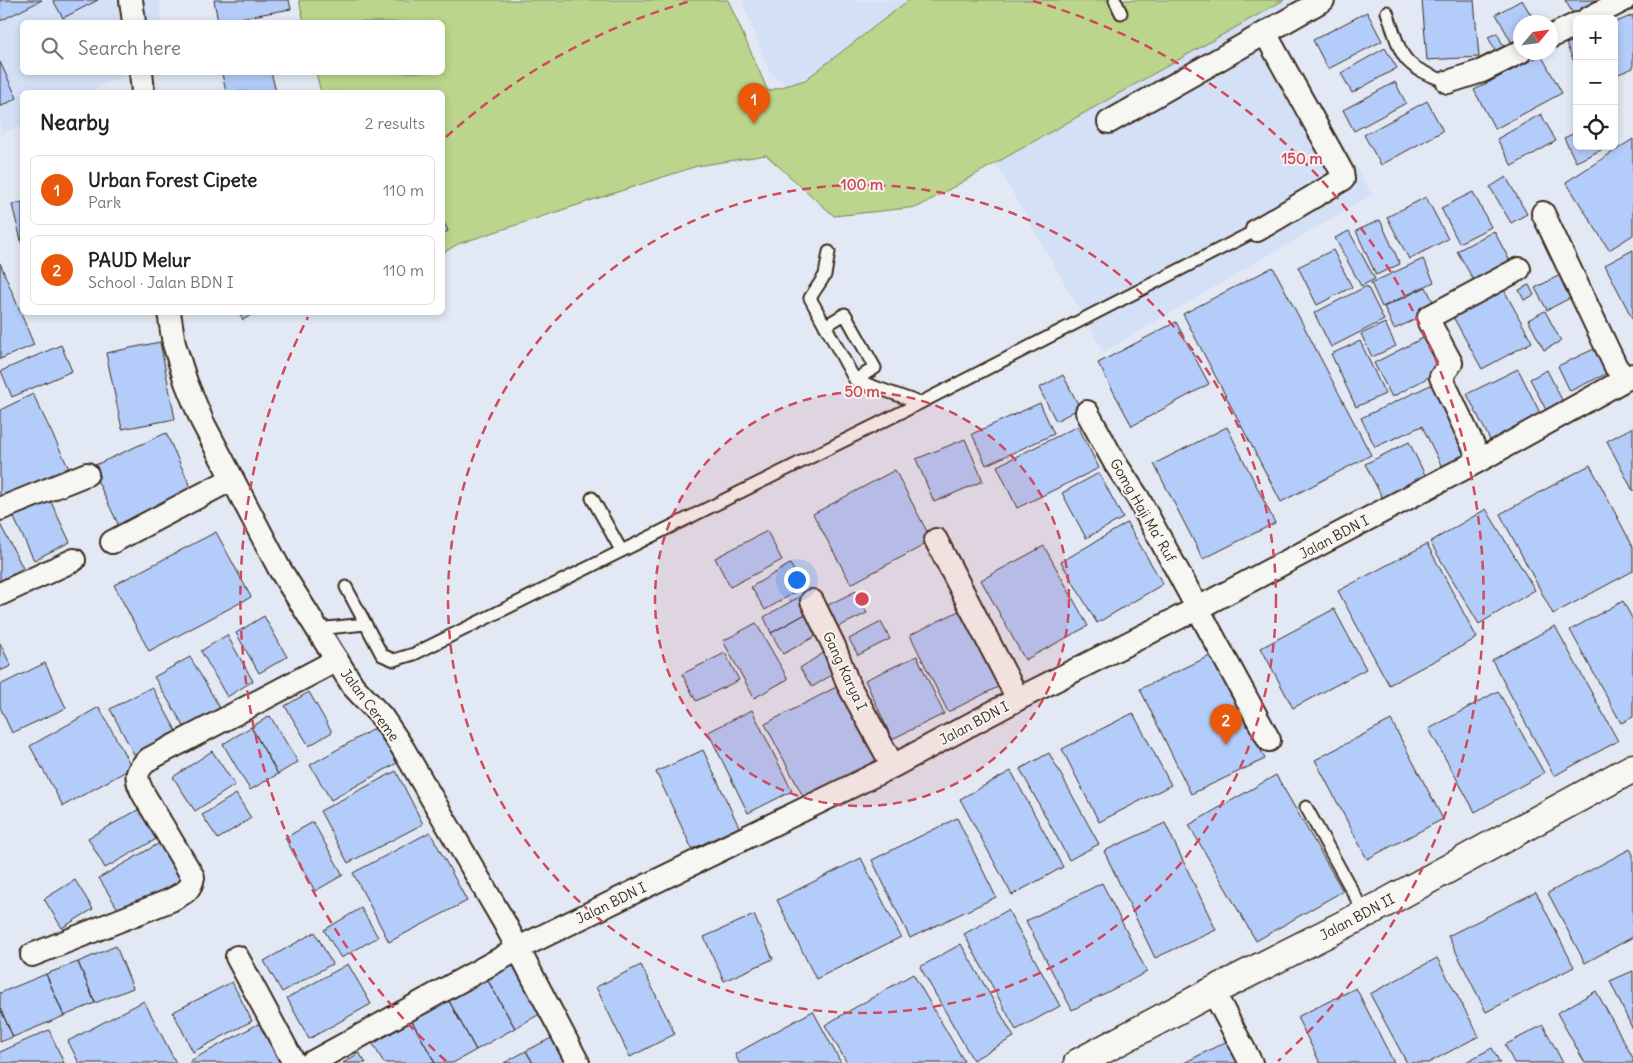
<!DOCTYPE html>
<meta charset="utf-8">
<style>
body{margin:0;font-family:Delius,sans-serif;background:#f6f6f6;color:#222}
.controls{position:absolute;right:15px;top:15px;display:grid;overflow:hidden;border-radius:8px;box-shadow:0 2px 8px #0003}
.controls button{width:45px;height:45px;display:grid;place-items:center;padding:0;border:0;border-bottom:1px solid #e0e0e0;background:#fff;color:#222;font:25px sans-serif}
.compass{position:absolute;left:1513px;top:15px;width:45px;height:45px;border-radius:50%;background:#fff;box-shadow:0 2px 8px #0003;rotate:61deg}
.you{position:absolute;left:796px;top:579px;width:18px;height:18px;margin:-12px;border:4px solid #fff;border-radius:50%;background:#1a73e8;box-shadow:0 0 0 8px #1a73e833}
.badge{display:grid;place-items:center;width:32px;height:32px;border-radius:50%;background:#ea580c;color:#fff;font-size:16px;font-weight:700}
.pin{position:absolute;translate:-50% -41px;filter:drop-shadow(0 1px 2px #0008)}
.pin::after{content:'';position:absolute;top:26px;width:18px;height:15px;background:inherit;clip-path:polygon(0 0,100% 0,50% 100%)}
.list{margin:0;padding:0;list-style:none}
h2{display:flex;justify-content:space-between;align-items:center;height:65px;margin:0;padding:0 20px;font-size:21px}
h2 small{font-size:16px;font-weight:400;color:#767676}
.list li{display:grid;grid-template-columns:32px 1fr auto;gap:15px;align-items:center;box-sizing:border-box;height:70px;margin:0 10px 10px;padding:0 10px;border:1px solid #e0e0e0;border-radius:8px}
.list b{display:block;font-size:19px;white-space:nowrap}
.list p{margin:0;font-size:16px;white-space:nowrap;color:#767676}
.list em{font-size:16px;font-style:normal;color:#767676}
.icon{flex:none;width:28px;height:28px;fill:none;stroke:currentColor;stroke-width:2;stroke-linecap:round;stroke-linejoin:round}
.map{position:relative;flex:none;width:1633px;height:1063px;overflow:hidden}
.search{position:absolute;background:#fff;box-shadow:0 2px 8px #0003;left:20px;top:20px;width:425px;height:55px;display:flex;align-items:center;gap:12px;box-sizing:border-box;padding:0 18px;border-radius:8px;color:#767676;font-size:19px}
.panel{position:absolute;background:#fff;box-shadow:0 2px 8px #0003;left:20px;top:90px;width:425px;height:225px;border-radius:8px}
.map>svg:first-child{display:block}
.built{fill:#d4e0f6}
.green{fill:#bbd58c;stroke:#7b8055}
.building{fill:#b3ccfa;stroke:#3b2a1e}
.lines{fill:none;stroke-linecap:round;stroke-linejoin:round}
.lane-casing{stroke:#3b2a1e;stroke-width:15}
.street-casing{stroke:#3b2a1e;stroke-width:26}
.secondary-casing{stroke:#3b2a1e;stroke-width:31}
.lane{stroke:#f6f6f2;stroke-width:11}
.street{stroke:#f6f6f2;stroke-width:22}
.secondary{stroke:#f6f6f2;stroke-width:28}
.ring{fill:none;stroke:#d1495b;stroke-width:2.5;stroke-dasharray:9 6}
.labels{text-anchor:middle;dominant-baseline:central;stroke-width:4;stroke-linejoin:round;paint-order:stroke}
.street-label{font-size:14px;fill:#3b2a1e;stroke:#f6f6f2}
.centre{fill:#d1495b;stroke:#f6f6f2;stroke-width:2.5}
.ring-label{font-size:15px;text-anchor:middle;font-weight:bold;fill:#d1495b;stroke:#f6f6f2;stroke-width:4;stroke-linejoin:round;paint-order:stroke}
</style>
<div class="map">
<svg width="1633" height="1063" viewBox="0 0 1633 1063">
<rect width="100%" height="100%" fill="#e2e9f4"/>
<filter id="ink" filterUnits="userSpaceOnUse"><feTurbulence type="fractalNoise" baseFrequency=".02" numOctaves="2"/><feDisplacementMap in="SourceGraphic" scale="10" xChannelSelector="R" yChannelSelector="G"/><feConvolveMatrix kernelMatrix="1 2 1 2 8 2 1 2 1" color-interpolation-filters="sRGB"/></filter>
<g filter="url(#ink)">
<path class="built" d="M0 0H160L161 22H22V72L129 73 87 92H22V124L0 135Z
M742 0H1297L1270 16 1372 195 1104 352 962 105 835 122 770 73Z"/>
<path class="green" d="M299 0H728L768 91 805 80 909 0H1284L918 207 834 216 766 155 697 166 458 244 443 253 442 92H321L316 73 442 72V22H304Z"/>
<path class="building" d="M0 0H42L0 21Z
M53 0H98L63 18Z
M214 0H289L291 9 218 22Z
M1422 0H1474L1479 57 1427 60Z
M1522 0 1535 22H1520V43L1514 47 1496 14Z
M1565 0H1609L1576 19Z
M1367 12 1382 41 1328 69 1313 40Z
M1633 15V68L1614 76V23Z
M1497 33 1506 51 1498 56 1488 37Z
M1577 40V68L1566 44Z
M1385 48 1397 68 1352 93 1341 73Z
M1541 55 1562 93 1495 129 1474 90Z
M0 62 17 98 0 107Z
M230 72H271L276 92H226L222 74Z
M1395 82 1406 103 1354 131 1343 110Z
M1427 101 1443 131 1381 165 1364 135Z
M1541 114 1556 141 1512 166 1497 139Z
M1577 132V146H1601L1603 149 1576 162 1564 138Z
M1633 139V235L1609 250 1566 182Z
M1506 177 1527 214 1511 223 1490 187Z
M1473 192 1491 227 1459 243 1441 208Z
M1426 197 1448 239 1409 259 1387 217Z
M22 202V244L12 205Z
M442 218 448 231 442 234Z
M1380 220 1400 264 1376 275 1356 231Z
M1349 231 1375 279 1361 286 1335 238Z
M1494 231 1513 267 1477 286 1457 251Z
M1333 250 1352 287 1317 305 1298 267Z
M1633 250V320L1605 265Z
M1423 259 1434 282 1382 307 1371 283Z
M0 263 34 345 0 359Z
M1273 267 1371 455 1281 502 1183 314Z
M1560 275 1572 297 1547 310 1535 288Z
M1529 285 1534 295 1524 300 1519 290Z
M1367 286 1384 320 1331 347 1314 313Z
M1426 287 1437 310 1394 329 1384 307Z
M1503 288 1532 342 1482 369 1452 315Z
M1545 311 1561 341 1544 350 1528 320Z
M239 312H256L243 320Z
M1176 322 1209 384 1132 426 1098 363Z
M1385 323 1396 346 1372 357 1361 334Z
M1425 337 1442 370 1392 397 1374 363Z
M1360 341 1385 394 1356 407 1331 354Z
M160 342 175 419 122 429 106 353Z
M61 345 72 371 12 397 1 371Z
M1596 348 1608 373 1570 391 1558 366Z
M1518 369 1542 417 1491 442 1467 394Z
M1547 370 1563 402 1546 410 1530 379Z
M1063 375 1080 408 1056 421 1039 388Z
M1439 381 1473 452 1442 467 1422 426 1375 447 1361 418Z
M33 394 71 473 4 505 0 496V410Z
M1040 403 1054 434 986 465 972 434Z
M1078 426 1099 468 1017 508 997 466Z
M1227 427 1275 523 1203 559 1154 464Z
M1633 427V491L1607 441Z
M166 433 193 492 119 526 91 467Z
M965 439 983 481 934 502 916 459Z
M1409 442 1427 479 1384 501 1365 464Z
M1590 465 1633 547V571L1553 614 1500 514Z
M895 470 932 541 851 584 813 514Z
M1099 473 1123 518 1086 538 1062 493Z
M49 498 70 542 34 560 13 516Z
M1486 509 1535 590 1479 624 1430 542Z
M1127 523 1163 584 1097 623 1061 562Z
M0 524 23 568 0 581Z
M767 531 782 560 730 587 715 558Z
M216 532 251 597 149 651 114 585Z
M1427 544 1477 638 1389 685 1338 591Z
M1044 546 1088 626 1025 660 981 580Z
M790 564 804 587 765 610 751 587Z
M856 591 867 613 836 628 826 606Z
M804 594 811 611 771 633 764 617Z
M1623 601 1633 620V717L1621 723 1570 630Z
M965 608 1004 684 948 712 910 635Z
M1334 609 1366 669 1293 708 1261 648Z
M811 611 823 632 783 654 771 633Z
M264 616 287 657 259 673 236 633Z
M881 622 890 639 858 655 849 639Z
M756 623 788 679 754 698 723 641Z
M1555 626 1618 741 1554 776 1492 660Z
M227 635 253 681 227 697 201 651Z
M0 643 11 666 0 671Z
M828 650 840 670 812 687 800 668Z
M725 653 739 680 696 701 682 674Z
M1214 654 1265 759 1191 794 1140 689Z
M917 656 944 714 892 739 865 680Z
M190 657 220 708 185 728 154 677Z
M45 663 66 708 12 733 0 707V685Z
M842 684 883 762 806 802 765 724Z
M152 687 178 734 135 756 110 709Z
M1498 691 1544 773 1475 812 1429 729Z
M309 692 332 732 309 746 285 706Z
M99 707 132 768 63 806 30 746Z
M752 710 792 791 748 813 708 732Z
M1133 713 1171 785 1099 822 1062 749Z
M270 716 298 762 278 774 251 727Z
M1391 720 1443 819 1367 859 1315 760Z
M251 727 278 774 250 790 223 744Z
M377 727 397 763 331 800 310 765Z
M703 750 739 827 692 849 656 772Z
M212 751 235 785 195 811 173 777Z
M1049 753 1099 844 1069 860 1020 769Z
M396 771 423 824 348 863 320 811Z
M1011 771 1063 867 1012 895 960 799Z
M1276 775 1343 891 1256 941 1189 825Z
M236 794 251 818 218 839 202 815Z
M143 807 160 837 105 868 88 838Z
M957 818 996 897 910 938 872 860Z
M313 822 343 875 315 891 285 838Z
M1165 823 1216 930 1155 958 1104 851Z
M430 832 467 901 389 942 353 873Z
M163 841 184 878 121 914 99 878Z
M1630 849 1633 854V937L1585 963 1548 893Z
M861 858 901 937 816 979 777 900Z
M75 880 93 909 62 928 44 899Z
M1102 883 1147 972 1072 1010 1026 921Z
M1536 892 1574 967 1486 1012 1448 936Z
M361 908 378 937 341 958 324 930Z
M1008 910 1060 1006 1016 1030 964 934Z
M754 915 773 959 724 981 704 937Z
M315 932 332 964 282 992 264 961Z
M961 944 1014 1037 973 1060 920 967Z
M116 946 133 988 95 1003 78 962Z
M1437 958 1479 1036 1428 1063H1407L1370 994Z
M519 961 547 1010 515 1028 487 979Z
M78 962 95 1003 64 1016 46 974Z
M348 964 371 1004 309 1039 287 998Z
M641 965 675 1034 630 1057 596 987Z
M1633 971V1030L1610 981Z
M46 974 64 1016 13 1037 0 1008V993Z
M913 974 964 1061 960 1063H847L825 1025Z
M487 979 515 1028 476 1050 449 1001Z
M232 982 252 1021 193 1052 173 1012Z
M1356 988 1394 1063H1320L1297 1017Z
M1596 991 1633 1058V1063H1585L1557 1013Z
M144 1001 176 1063H79L68 1041Z
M449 1001 476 1050 453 1063H435L412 1021Z
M0 1008 13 1037 0 1042Z
M813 1011 841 1063H739L735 1054Z
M412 1021 435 1063H384L373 1044Z
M260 1023 281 1063H191L190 1061Z
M1543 1025 1563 1063H1514L1505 1045Z
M49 1030 64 1063H0V1052Z
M559 1034 575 1063H533L526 1051Z
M1231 1039 1243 1063H1184Z
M1492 1048 1500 1063H1464Z
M526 1051 533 1063H504Z
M359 1053 366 1063H343Z"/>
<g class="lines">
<defs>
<path id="lane" d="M1115 0 1121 13
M1387 12C1403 58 1399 65 1448 82
M829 252 825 275 810 298 855 380 920 403
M825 326 845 314 875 368 855 380
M592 498 621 550
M346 587 382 655 394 660 414 654 920 403 1257 230
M318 629 365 624
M1306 807 1365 914"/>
<path id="street" d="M131 0 134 22
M1587 19 1624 0
M1550 37 1577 24
M141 72 143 92
M1448 82 1482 71 1520 52
M1109 122 1323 0
M1543 213 1616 367 1626 379
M1257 230 1343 179 1342 172 1265 33
M169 312 174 344 186 382 202 421 279 568 353 686 382 717 402 747 504 922 578 1063
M1087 412 1115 463 1138 498 1269 740
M1480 460 1441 377 1451 363 1429 322V317L1519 269
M0 509 87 474
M936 540 1018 699
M112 542 232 479
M0 594 74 560
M812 601 834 646 848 684 893 766
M32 955 171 900C182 894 191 891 193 877L144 795C135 778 134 772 149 759L337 660
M237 957 294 1063
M1213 991 1251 1063
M311 1063 529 943 893 766 1018 699 1198 608 1480 460 1633 375"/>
<path id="secondary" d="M1078 1063 1213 991 1365 914 1633 768"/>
</defs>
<use href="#lane" class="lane-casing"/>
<use href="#street" class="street-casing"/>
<use href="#secondary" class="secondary-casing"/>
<use href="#lane" class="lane"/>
<use href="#street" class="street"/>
<use href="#secondary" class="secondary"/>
</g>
</g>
<circle cx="862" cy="599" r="207" fill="#d1495b" fill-opacity=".12"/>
<g class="ring">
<circle cx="862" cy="599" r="207"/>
<circle cx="862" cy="599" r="414"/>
<path d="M446 1061A622 622 0 0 1 308 317M446 137A622 622 0 0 1 691 1M1033 1A622 622 0 0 1 1278 1061"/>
</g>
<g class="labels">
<g class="street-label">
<text transform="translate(1143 510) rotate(60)">Gomg Haji Ma’ Ruf</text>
<text transform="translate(1334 537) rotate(-28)">Jalan BDN I</text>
<text transform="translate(845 671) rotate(65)">Gang Karya I</text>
<text transform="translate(370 705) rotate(53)">Jalan Cereme</text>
<text transform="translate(974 723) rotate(-28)">Jalan BDN I</text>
<text transform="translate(611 903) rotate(-26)">Jalan BDN I</text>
<text transform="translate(1357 917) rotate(-28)">Jalan BDN II</text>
</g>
</g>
<circle cx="862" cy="599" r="8" class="centre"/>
<g class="ring-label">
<text x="1302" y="164">150 m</text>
<text x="862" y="190">100 m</text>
<text x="862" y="397">50 m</text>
</g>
</svg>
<div class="controls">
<button>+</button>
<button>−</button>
<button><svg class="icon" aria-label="locate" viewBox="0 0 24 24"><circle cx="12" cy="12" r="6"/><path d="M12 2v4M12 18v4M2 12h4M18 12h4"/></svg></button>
</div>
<svg class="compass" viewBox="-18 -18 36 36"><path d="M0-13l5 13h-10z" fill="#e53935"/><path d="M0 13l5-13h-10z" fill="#767676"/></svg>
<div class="you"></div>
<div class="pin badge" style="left:754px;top:124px">1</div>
<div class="pin badge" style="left:1226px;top:745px">2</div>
<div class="search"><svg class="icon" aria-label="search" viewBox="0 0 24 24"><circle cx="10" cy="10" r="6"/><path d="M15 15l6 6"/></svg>Search here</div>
<section class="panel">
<h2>Nearby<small>2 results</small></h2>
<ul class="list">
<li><span class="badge">1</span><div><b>Urban Forest Cipete</b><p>Park</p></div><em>110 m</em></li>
<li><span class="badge">2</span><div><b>PAUD Melur</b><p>School · Jalan BDN I</p></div><em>110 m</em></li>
</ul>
</section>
</div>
